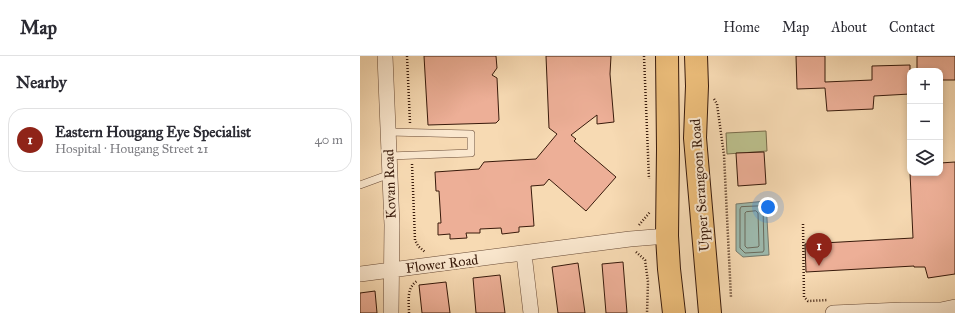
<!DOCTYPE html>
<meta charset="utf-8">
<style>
body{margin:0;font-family:"IM FELL Great Primer",serif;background:#f2f2f3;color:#2b2b33}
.controls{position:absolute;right:12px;top:12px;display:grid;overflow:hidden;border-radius:8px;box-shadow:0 2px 6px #0003}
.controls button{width:36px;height:36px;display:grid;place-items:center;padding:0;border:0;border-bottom:1px solid #e1e1e2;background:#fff;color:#2b2b33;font:20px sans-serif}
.you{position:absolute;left:408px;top:151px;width:14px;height:14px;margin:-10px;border:3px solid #fff;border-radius:50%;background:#1a73e8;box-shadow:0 0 0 6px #1a73e833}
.badge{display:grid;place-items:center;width:26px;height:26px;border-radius:50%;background:#8f2418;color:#fff;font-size:13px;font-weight:700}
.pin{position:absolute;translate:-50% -33px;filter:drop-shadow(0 1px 2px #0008)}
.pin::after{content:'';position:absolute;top:21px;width:14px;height:12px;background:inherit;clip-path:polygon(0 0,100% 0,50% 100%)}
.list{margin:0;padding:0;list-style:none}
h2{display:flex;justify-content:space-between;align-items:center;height:52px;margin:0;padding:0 16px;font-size:17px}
h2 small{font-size:13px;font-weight:400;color:#7c7c81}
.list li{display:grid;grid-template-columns:26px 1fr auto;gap:12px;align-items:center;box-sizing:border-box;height:64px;margin:0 8px 8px;padding:0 8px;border:1px solid #e1e1e2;border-radius:16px}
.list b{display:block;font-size:15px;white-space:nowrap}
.list p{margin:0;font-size:13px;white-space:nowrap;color:#7c7c81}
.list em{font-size:13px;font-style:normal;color:#7c7c81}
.icon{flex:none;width:22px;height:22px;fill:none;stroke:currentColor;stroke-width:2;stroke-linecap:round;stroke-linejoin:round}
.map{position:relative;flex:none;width:595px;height:257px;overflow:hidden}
header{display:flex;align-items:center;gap:24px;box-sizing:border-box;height:56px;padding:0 20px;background:#fff;border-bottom:1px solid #e1e1e2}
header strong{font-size:19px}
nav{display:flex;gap:22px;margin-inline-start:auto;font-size:14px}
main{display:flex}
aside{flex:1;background:#fff}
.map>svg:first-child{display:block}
.green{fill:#bcc08d;stroke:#7a6d4c}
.water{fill:#9dbaae;stroke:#757a6d}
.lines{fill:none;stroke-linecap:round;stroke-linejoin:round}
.shore{stroke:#6a6a5c;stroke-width:1}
.building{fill:#edaf97;stroke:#381a0b}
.service-casing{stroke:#684a35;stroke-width:8}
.minor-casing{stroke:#684a35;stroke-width:16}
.primary-casing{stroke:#381a0b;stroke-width:24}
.path{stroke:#381a0b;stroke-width:2.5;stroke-dasharray:1 2;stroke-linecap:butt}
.service{stroke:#fae7ce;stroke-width:7}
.minor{stroke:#fae7ce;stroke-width:15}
.primary{stroke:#ecbd7a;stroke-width:22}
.labels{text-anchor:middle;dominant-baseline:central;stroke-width:4;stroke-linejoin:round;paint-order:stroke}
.street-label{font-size:14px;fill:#381a0b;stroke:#fae7ce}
</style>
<header>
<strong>Map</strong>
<nav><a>Home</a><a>Map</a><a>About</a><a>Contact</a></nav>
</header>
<main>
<aside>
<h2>Nearby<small></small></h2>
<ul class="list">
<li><span class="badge">1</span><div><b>Eastern Hougang Eye Specialist</b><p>Hospital · Hougang Street 21</p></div><em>40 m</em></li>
</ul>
</aside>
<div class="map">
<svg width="595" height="257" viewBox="0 0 595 257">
<rect width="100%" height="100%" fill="#f7dab3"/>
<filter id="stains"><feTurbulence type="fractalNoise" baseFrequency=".005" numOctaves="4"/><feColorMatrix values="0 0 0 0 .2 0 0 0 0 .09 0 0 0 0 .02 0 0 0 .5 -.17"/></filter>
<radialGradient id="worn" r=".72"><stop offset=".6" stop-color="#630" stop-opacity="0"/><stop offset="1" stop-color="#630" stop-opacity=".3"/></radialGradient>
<path class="green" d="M406 75 407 95 367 98 366 77Z"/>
<path class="water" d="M406 145 409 199 383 201 376 195V148Z"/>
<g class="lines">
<path class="shore" d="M401 150 403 151 404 194 403 196 385 197 380 192V153L381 151Z
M396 155 398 157 399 190 398 191 387 192 385 190V157L386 156Z"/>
</g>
<path class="building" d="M64 0H136L137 12 132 19 137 22 139 64 136 67 68 69Z
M186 0H251L250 18 254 66 237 68V59L211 79 216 83 214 85 256 121 226 155 189 123 184 129 171 130 174 170 159 171V176L142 178 141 172 120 173V177H106L107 182 90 183V178L78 179V167H81L79 135H76L75 116 119 113 124 106 176 103 197 78 189 72Z
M436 0H465V26L512 24V10L550 9V38L514 40 513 53 467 55 465 32 437 33Z
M557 0H595V24H580V15H557Z
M404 96 406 128 378 130 376 97Z
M595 106V218L568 222 565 211H554V210L446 216 445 188 553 182 550 117H580V107Z
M263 206 267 257H246L242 208Z
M218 207 225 257H198L192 211Z
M140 219 145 257H116L113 222Z
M86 226 90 257H62L59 229Z
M15 235 17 257H0V237Z"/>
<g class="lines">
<defs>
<path id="service" d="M29 76 111 78V97L29 100
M0 129 30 118"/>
<path id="minor" d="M25 0 32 169 31 257
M164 198 171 257
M0 218 270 183 307 180
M473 257 542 254H581L595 251"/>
<path id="primary" d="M307 0 308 93 307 180 309 213 314 257
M336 0 337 30 335 82 350 257"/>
</defs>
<use href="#service" class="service-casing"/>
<use href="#minor" class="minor-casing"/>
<use href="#primary" class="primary-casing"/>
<path class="path" d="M47 0 50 67
M284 0 289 123
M354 43 357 48 364 99 371 242
M52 108 55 184 58 190 65 196
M443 168 444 241 448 245 468 244
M279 169 290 156
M276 196 285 204 288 226 287 257
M49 257C49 246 46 232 57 225"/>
<use href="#service" class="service"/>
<use href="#minor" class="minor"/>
<use href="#primary" class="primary"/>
</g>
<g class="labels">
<g class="street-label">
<text transform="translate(30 128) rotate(-92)">Kovan Road</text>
<text transform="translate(340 129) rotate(-94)">Upper Serangoon Road</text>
<text transform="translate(82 208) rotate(-7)">Flower Road</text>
</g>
</g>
<rect width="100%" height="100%" filter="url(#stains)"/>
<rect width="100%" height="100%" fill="url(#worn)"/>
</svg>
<div class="controls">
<button>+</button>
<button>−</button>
<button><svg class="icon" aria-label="layers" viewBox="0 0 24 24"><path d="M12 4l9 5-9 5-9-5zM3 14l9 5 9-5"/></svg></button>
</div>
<div class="you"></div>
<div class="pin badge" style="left:459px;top:210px">1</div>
</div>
</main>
